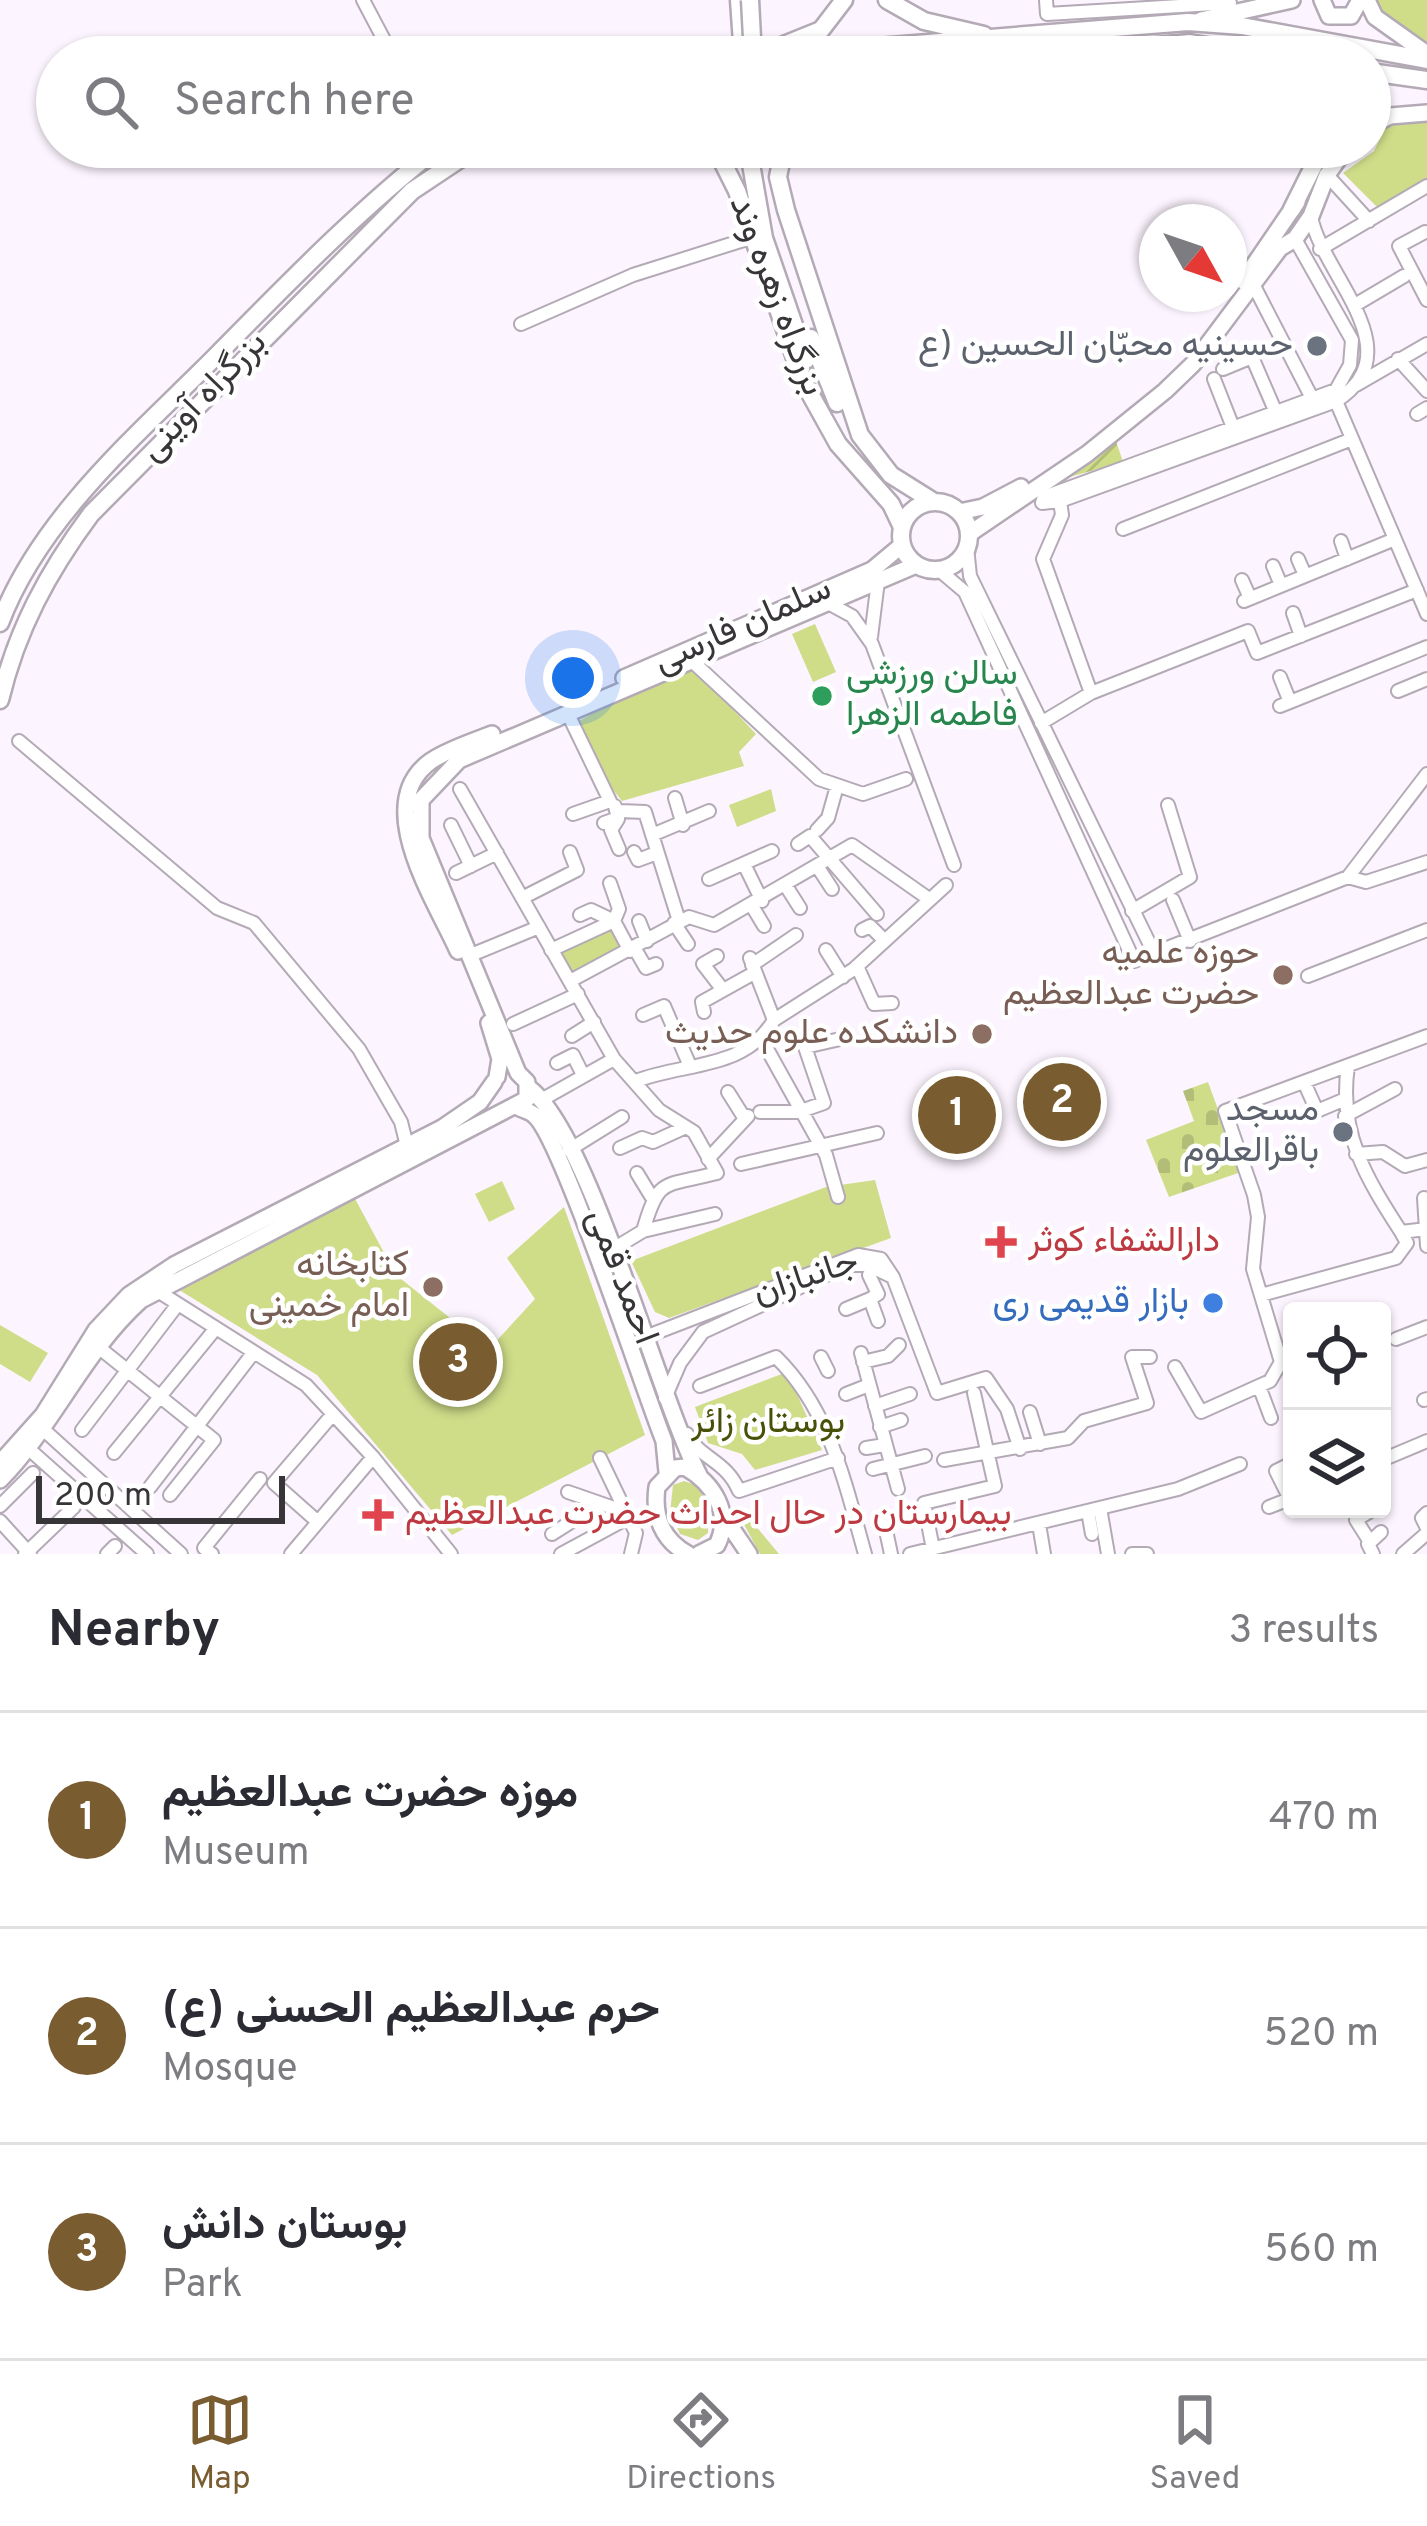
<!DOCTYPE html>
<meta charset="utf-8">
<style>
body{margin:0;font-family:Overpass,Vazirmatn,sans-serif;background:#f2f2f3;color:#2b2b33}
.controls{position:absolute;right:36px;bottom:36px;display:grid;overflow:hidden;border-radius:12px;box-shadow:0 3px 9px #0004}
.controls button{width:108px;height:108px;display:grid;place-items:center;padding:0;border:0;border-bottom:3px solid #e1e1e2;background:#fff;color:#2b2b33;font:60px sans-serif}
.compass{position:absolute;left:1139px;top:204px;width:108px;height:108px;border-radius:50%;background:#fff;box-shadow:0 3px 9px #0004;rotate:130deg}
.scale{position:absolute;left:36px;bottom:30px;width:249px;box-sizing:border-box;padding-left:12px;border:6px solid #383539;border-top:0;font-size:33px;line-height:42px;white-space:nowrap;color:#383539;-webkit-text-stroke:9px #fff;paint-order:stroke}
.you{position:absolute;left:573px;top:678px;width:42px;height:42px;margin:-30px;border:9px solid #fff;border-radius:50%;background:#1a73e8;box-shadow:0 0 0 18px #1a73e833}
.badge{display:grid;place-items:center;width:78px;height:78px;border-radius:50%;background:#795c30;color:#fff;font-size:39px;font-weight:700}
.pin{position:absolute;translate:-50% -50%;border:6px solid #fff;box-shadow:0 3px 12px #0006}
.list{margin:0;padding:0;list-style:none}
h2{display:flex;justify-content:space-between;align-items:center;height:156px;margin:0;padding:0 48px;font-size:51px}
h2 small{font-size:39px;font-weight:400;color:#7c7c81}
.list li{display:grid;grid-template-columns:78px 1fr auto;gap:36px;align-items:center;box-sizing:border-box;height:216px;padding:0 48px;border-top:3px solid #e1e1e2}
.list b{display:block;font-size:45px;white-space:nowrap}
.list p{margin:0;font-size:39px;white-space:nowrap;color:#7c7c81}
.list em{font-size:39px;font-style:normal;color:#7c7c81}
.icon{flex:none;width:66px;height:66px;fill:none;stroke:currentColor;stroke-width:2;stroke-linecap:round;stroke-linejoin:round}
.map{position:relative;flex:none;width:1427px;height:1554px;overflow:hidden}
.search{position:absolute;background:#fff;box-shadow:0 3px 9px #0004;left:36px;right:36px;top:36px;height:132px;display:flex;align-items:center;gap:30px;box-sizing:border-box;padding:0 42px;border-radius:66px;color:#7c7c81;font-size:45px}
.sheet{height:804px;background:#fff}
nav{display:flex;justify-content:space-around;align-items:center;box-sizing:border-box;height:168px;border-top:3px solid #e1e1e2;background:#fff;font-size:33px;color:#7c7c81}
nav a{display:grid;justify-items:center;gap:6px}
nav .on{color:#795c30}
.map>svg:first-child{display:block}
.green{fill:#cfdd89}
.cemetery{fill:url(#cemetery-stones)}
.garden{fill:url(#garden-furrows)}
.lines{fill:none;stroke-linecap:round;stroke-linejoin:round}
.minor-casing{stroke:#b3aab6;stroke-width:16}
.major-casing{stroke:#b3aab6;stroke-width:20}
.highway-casing{stroke:#b3aab6;stroke-width:21}
.minor{stroke:#fff;stroke-width:12}
.major{stroke:#fff;stroke-width:15}
.highway{stroke:#fff;stroke-width:16}
.highway-bridge-casing{stroke:#b3aab6;stroke-width:21;stroke-linecap:butt}
.highway-bridge{stroke:#fff;stroke-width:16}
.worship-dot{fill:#6b7280;stroke:#fff;stroke-width:4.5}
.leisure-dot{fill:#2e9e5b;stroke:#fff;stroke-width:4.5}
.education-dot{fill:#8d6e63;stroke:#fff;stroke-width:4.5}
.health-dot{fill:#e0444e;stroke:#fff;stroke-width:4.5}
.shop-dot{fill:#3f7fe0;stroke:#fff;stroke-width:4.5}
.labels{text-anchor:middle;dominant-baseline:central;stroke-width:9;stroke-linejoin:round;paint-order:stroke}
.street-label{font-size:36px;fill:#383539;stroke:#fff}
.worship-label{font-size:36px;fill:#5b616d;stroke:#fff;text-anchor:end}
.leisure-label{font-size:36px;fill:#27864d;stroke:#fff;text-anchor:start}
.education-label{font-size:36px;fill:#785e54;stroke:#fff;text-anchor:end}
.health-label{font-size:36px;fill:#be3a42;stroke:#fff;text-anchor:start}
.shop-label{font-size:36px;fill:#366cbe;stroke:#fff;text-anchor:end}
.park-label{font-size:36px;fill:#495108;stroke:#fff}
</style>
<div class="map">
<svg width="1427" height="1554" viewBox="0 0 1427 1554">
<defs>
<pattern id="cemetery-stones" width="16" height="16" patternUnits="userSpaceOnUse" patternTransform="scale(3)"><rect width="16" height="16" fill="#cfdd89"/><path d="M2 7V4a2 2 0 0 1 4 0v3zM10 15v-3a2 2 0 0 1 4 0v3z" fill="#b2be77"/></pattern>
<pattern id="garden-furrows" width="10" height="10" patternUnits="userSpaceOnUse" patternTransform="scale(3)"><rect width="10" height="10" fill="#cfdd89"/><path d="M-1 1l2-2M0 10L10 0M9 11l2-2" fill="none" stroke="#b2be77"/></pattern>
</defs>
<rect width="100%" height="100%" fill="#fcf4fe"/>
<path class="green" d="M1374 0H1427V42L1394 26Z
M1427 121V178L1379 209 1343 173 1374 151 1386 126Z
M815 624 836 672 813 682 792 634Z
M686 669H695L756 734 739 752 744 766 622 801 606 781 579 721 636 689Z
M771 789 776 811 737 827 729 805Z
M614 927 626 949 572 976 558 953Z
M875 1180 891 1238 669 1318 655 1312 631 1261 826 1187Z
M502 1181 515 1209 489 1222 475 1194Z
M353 1195 396 1275 489 1349 535 1299 507 1258 564 1207 645 1435 452 1535 317 1375 176 1288Z
M0 1325 48 1353 30 1382 0 1364Z
M787 1372 822 1450 755 1470 742 1454 708 1443 695 1407Z
M684 1481 696 1485 709 1505 708 1533 698 1540 680 1534 670 1513 673 1485Z
M734 1506 740 1507 779 1554H760Z"/>
<path class="cemetery" d="M1208 1082 1241 1172 1169 1197 1146 1140 1194 1121 1183 1091Z"/>
<path class="garden" d="M1116 441 1123 462 1059 480Z"/>
<g class="lines">
<defs>
<path id="minor" d="M363 0 393 57
M1046 0 1047 14 1230 3
M1327 175 1369 221
M1425 232 1399 246 1427 300
M1295 239 1352 340 1350 365 1336 390 1044 497 1042 503 1060 501 1336 401C1415 351 1321 274 1311 216
M1320 249 1427 186
M1253 284 1314 402
M1355 305 1404 276
M521 324 633 275 750 238
M1398 359 1427 391
M1223 369 1252 357 1277 415
M1214 379 1234 430
M1356 385 1427 344
M1336 401 1427 614
M1417 414 1427 408
M1060 501 1062 515 1043 559 1091 693
M1123 529 1352 439
M1341 541 1347 559
M967 547 970 576 1154 953
M1298 559 1305 575
M1273 566 1281 585
M939 570 965 592 1134 961 1348 877 1427 774
M1242 580 1250 598
M1244 601 1395 539
M828 603 852 616 872 644 954 865
M1293 613 1301 636
M871 637 878 581
M693 662 819 779 863 794 906 779
M1280 677 1290 702
M1398 691 1427 679
M1280 706 1427 647
M567 712 610 801 573 814
M1041 723 1091 693 1248 631 1257 653 1417 590
M19 741 217 908 254 923 359 1049 401 1122 407 1146
M460 789 614 1059 659 1110 694 1132 717 1173C663 1187 659 1176 643 1231L610 1251
M675 798 683 825
M620 811 645 812 679 921
M618 819 611 830 619 849
M604 823 618 818 615 806
M451 825 471 866
M817 830 828 818 837 786
M652 835 709 811
M798 844 810 836 877 914
M634 852 638 860 657 853
M745 866 762 901
M817 866 832 889
M456 873 497 853
M1348 877 1366 882 1427 862
M709 879 772 851
M610 883 619 909 614 921 630 951
M786 886 800 908
M522 898 577 870 570 852
M1173 900 1190 941
M752 906 764 926
M1132 911 1190 877 1168 805
M580 915 591 910 614 921
M639 921 647 941
M674 923 688 944
M862 930 870 926 883 939
M635 949 646 968 656 964
M551 950 614 921
M826 950 843 977
M471 955 539 927
M717 956 703 964 723 990
M750 958 774 1020
M752 965 796 935
M857 966 874 1004 892 1003
M1308 976 1427 930
M570 981 689 917 714 925 852 845 929 899
M704 1012 702 1002 754 973
M643 1015 664 1006 690 1066
M774 1020 854 969 946 885
M513 1024 578 994
M572 1036 594 1022
M762 1040 826 1155 838 1197
M557 1063 573 1055 583 1075
M1348 1066C1338 1132 1366 1178 1401 1232L1427 1229
M636 1081C685 1062 745 1070 774 1020
M1304 1082 1317 1111 1343 1100
M728 1092 745 1119
M543 1099 614 1059
M760 1112H798L824 1103 805 1047 849 1037
M1345 1116 1395 1089
M620 1148 642 1138 653 1142 686 1127
M569 1150 622 1117
M1356 1154 1383 1152 1405 1166 1427 1160
M708 1159 748 1116
M741 1164 877 1133
M637 1173 651 1196
M1424 1198 1427 1246
M643 1231 715 1214
M869 1275 878 1294 870 1299 878 1321
M893 1277 937 1393 986 1378 1007 1409 1020 1449
M156 1290 306 1385 373 1457 451 1554
M1261 1295 1396 1258 1407 1243 1401 1232
M846 1309 870 1299
M645 1337 858 1255 881 1259 893 1277 868 1265H848L703 1332 680 1363 665 1398
M1396 1339 1427 1327
M97 1346 214 1440 170 1495
M861 1353 898 1489
M821 1357 828 1371
M863 1362 888 1356 899 1345
M1175 1367 1201 1412 1270 1381 1281 1362 1253 1269 1258 1217 1254 1195 1225 1111 1427 1036
M700 1386 776 1357C830 1410 845 1483 865 1554
M1259 1386 1271 1418
M846 1394 869 1385
M1424 1400 1427 1399
M875 1406 910 1394
M1030 1412 1040 1444
M880 1427 901 1420
M82 1430 178 1304
M45 1431 181 1554
M687 1434C700 1459 726 1460 739 1491L838 1458
M866 1448 885 1445
M30 1450 147 1554
M114 1453 216 1328
M600 1458 636 1533 631 1554
M944 1460 1068 1438 1084 1421 1147 1403 1132 1357H1150
M1382 1460 1427 1441
M873 1469 925 1456
M150 1487 254 1352
M568 1492 614 1508 624 1520
M1290 1499 1276 1471 1292 1463
M0 1506 33 1473
M1269 1507 1292 1498
M1100 1508 1108 1554
M1088 1511 1092 1534
M1427 1513 1422 1518 1427 1528
M0 1521 30 1554
M884 1521 891 1554
M318 1522 274 1483 333 1414
M1039 1524 1044 1554
M552 1534 596 1506
M1370 1542 1356 1520 1374 1509
M933 1549 924 1503 995 1486 974 1393
M25 1554 74 1507
M107 1554 115 1546
M212 1554 204 1548 260 1479
M291 1554 373 1457
M561 1554 624 1520 657 1516
M910 1554 1178 1489 1240 1464
M1132 1554H1147
M1373 1554 1368 1544 1381 1532
M1403 1554 1427 1533"/>
<path id="major" d="M1322 0 1329 16H1351L1360 0
M1367 0 1375 17 1427 54
M1201 20 1292 0
M1370 126 1390 116 1427 113
M1243 281 1297 202
M959 512 983 507 1021 487
M969 534 1087 454 1165 391 1193 364 1280 248 1295 239 1311 216 1327 175 1347 147
M624 678 872 570 902 545
M458 951C436 901 370 804 431 761 449 749 472 742 492 734
M489 1023 500 1059 497 1077
M529 1088C589 1133 657 1393 699 1475
M518 1107C523 1110 530 1111 534 1115 561 1136 644 1391 664 1441L667 1472
M0 1463 43 1415 96 1330 129 1295 174 1265 442 1128 480 1102 494 1082
M0 1480C54 1425 83 1352 141 1300L527 1099V1082L518 1073 421 838V800L459 760 916 565
M724 1517 749 1554
M688 1554C662 1540 653 1516 657 1487L675 1468 685 1467C713 1483 733 1513 717 1545L699 1554"/>
<path id="highway" d="M739 0 743 57
M887 0 924 21 984 35
M774 49 821 30 844 0
M1148 53 1179 57
M753 57 1188 22 1242 26 1427 60
M1043 57 1189 43 1276 57
M1370 72 1427 80
M1370 115 1374 114
M715 147 737 191 803 381 838 444 891 504 902 527
M748 147 764 238 806 360
M784 147 778 177 786 210 860 435 891 475 934 502
M1292 209 1323 147
M811 338 837 403
M901 536a34 34 0 1 1 68 0a34 34 0 1 1-68 0Z
M0 623C39 519 136 436 212 360 285 286 357 211 439 147
M0 700C17 629 48 572 91 514L412 191 478 147"/>
</defs>
<use href="#minor" class="minor-casing"/>
<use href="#major" class="major-casing"/>
<use href="#highway" class="highway-casing"/>
<use href="#minor" class="minor"/>
<use href="#major" class="major"/>
<use href="#highway" class="highway"/>
<defs>
<path id="highway-bridge" d="M750 0 753 57"/>
</defs>
<use href="#highway-bridge" class="highway-bridge-casing"/>
<use href="#highway-bridge" class="highway-bridge"/>
</g>
<g class="worship-dot">
<circle cx="1317" cy="346" r="12"/>
<circle cx="1343" cy="1132" r="12"/>
</g>
<circle class="leisure-dot" cx="822" cy="696" r="12"/>
<g class="education-dot">
<circle cx="1283" cy="975" r="12"/>
<circle cx="982" cy="1034" r="12"/>
<circle cx="433" cy="1287" r="12"/>
</g>
<g class="health-dot">
<path d="M995 1224h12v12h12v12h-12v12h-12v-12h-12v-12h12z"/>
<path d="M372 1497h12v12h12v12h-12v12h-12v-12h-12v-12h12z"/>
</g>
<circle class="shop-dot" cx="1213" cy="1303" r="12"/>
<g class="labels">
<g class="street-label">
<text transform="translate(776 296) rotate(69)">بزرگراه زهره وند</text>
<text transform="translate(204 397) rotate(-46)">بزرگراه آوینی</text>
<text transform="translate(743 626) rotate(-24)">سلمان فارسی</text>
<text transform="translate(621 1277) rotate(69)">احمد قمی</text>
<text transform="translate(806 1278) rotate(-18)">جانبازان</text>
</g>
<g class="worship-label">
<text x="1293" y="346">حسینیه محبّان الحسین (ع</text>
<text x="1319" y="1111">مسجد<tspan x="1319" dy="41">باقرالعلوم</tspan></text>
</g>
<g class="leisure-label">
<text x="846" y="675">سالن ورزشی<tspan x="846" dy="41">فاطمه الزهرا</tspan></text>
</g>
<g class="education-label">
<text x="1259" y="954">حوزه علمیه<tspan x="1259" dy="41">حضرت عبدالعظیم</tspan></text>
<text x="958" y="1034">دانشکده علوم حدیث</text>
<text x="409" y="1266">کتابخانه<tspan x="409" dy="41">امام خمینی</tspan></text>
</g>
<g class="health-label">
<text x="1028" y="1242">دارالشفاء کوثر</text>
<text x="405" y="1515">بیمارستان در حال احداث حضرت عبدالعظیم</text>
</g>
<g class="shop-label">
<text x="1189" y="1303">بازار قدیمی ری</text>
</g>
<g class="park-label">
<text x="768" y="1423">بوستان زائر</text>
</g>
</g>
</svg>
<div class="controls">
<button><svg class="icon" aria-label="locate" viewBox="0 0 24 24"><circle cx="12" cy="12" r="6"/><path d="M12 2v4M12 18v4M2 12h4M18 12h4"/></svg></button>
<button><svg class="icon" aria-label="layers" viewBox="0 0 24 24"><path d="M12 4l9 5-9 5-9-5zM3 14l9 5 9-5"/></svg></button>
</div>
<svg class="compass" viewBox="-18 -18 36 36"><path d="M0-13l5 13h-10z" fill="#e53935"/><path d="M0 13l5-13h-10z" fill="#7c7c81"/></svg>
<div class="scale">200 m</div>
<div class="you"></div>
<div class="pin badge" style="left:957px;top:1115px">1</div>
<div class="pin badge" style="left:1062px;top:1102px">2</div>
<div class="pin badge" style="left:458px;top:1362px">3</div>
<div class="search"><svg class="icon" aria-label="search" viewBox="0 0 24 24"><circle cx="10" cy="10" r="6"/><path d="M15 15l6 6"/></svg>Search here</div>
</div>
<section class="sheet">
<h2>Nearby<small>3 results</small></h2>
<ul class="list">
<li><span class="badge">1</span><div><b>موزه حضرت عبدالعظیم</b><p>Museum</p></div><em>470 m</em></li>
<li><span class="badge">2</span><div><b>حرم عبدالعظیم الحسنی (ع)</b><p>Mosque</p></div><em>520 m</em></li>
<li><span class="badge">3</span><div><b>بوستان دانش</b><p>Park</p></div><em>560 m</em></li>
</ul>
</section>
<nav>
<a class="on"><svg class="icon" aria-label="map" viewBox="0 0 24 24"><path d="M3 6l6-2 6 2 6-2v14l-6 2-6-2-6 2zM9 4v14M15 6v14"/></svg>Map</a>
<a><svg class="icon" aria-label="directions" viewBox="0 0 24 24"><path d="M12 3l9 9-9 9-9-9zM9 14v-3h6M13 9l2 2-2 2"/></svg>Directions</a>
<a><svg class="icon" aria-label="saved" viewBox="0 0 24 24"><path d="M7 4h10v16l-5-4-5 4z"/></svg>Saved</a>
</nav>
